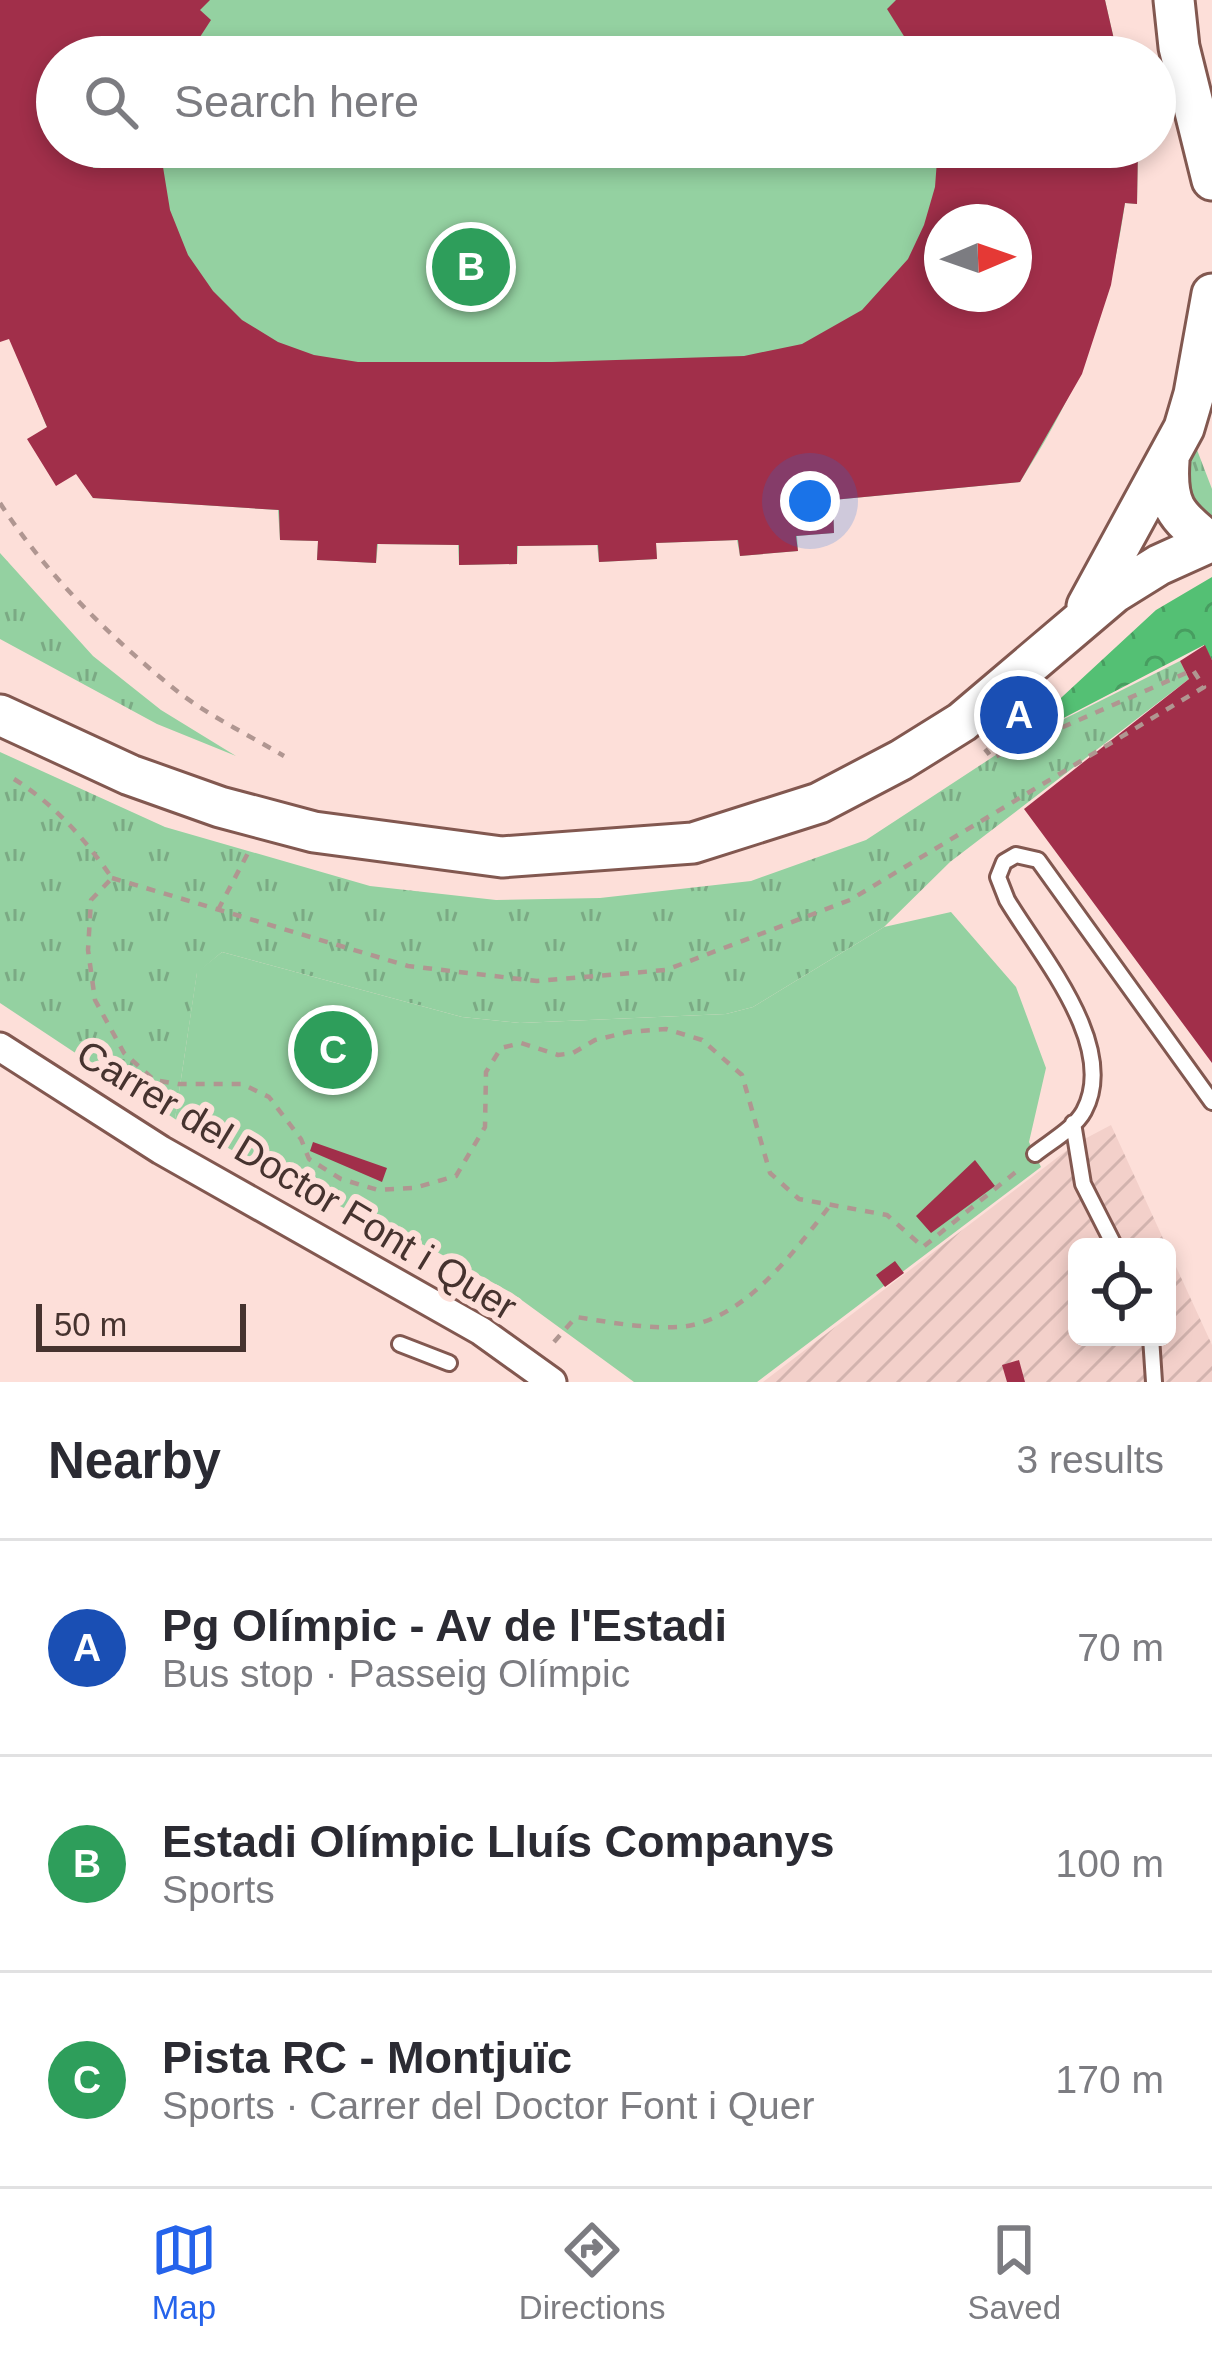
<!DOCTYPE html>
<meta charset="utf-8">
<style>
body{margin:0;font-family:Helvetica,sans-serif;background:#f7f7f7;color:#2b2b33}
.controls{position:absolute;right:36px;bottom:36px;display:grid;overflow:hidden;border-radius:18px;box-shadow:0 6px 18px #0003}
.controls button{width:108px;height:108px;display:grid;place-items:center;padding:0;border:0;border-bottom:3px solid #e1e1e2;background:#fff;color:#2b2b33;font:60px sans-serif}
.compass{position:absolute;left:924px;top:204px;width:108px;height:108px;border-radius:50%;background:#fff;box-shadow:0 6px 18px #0003;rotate:88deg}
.scale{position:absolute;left:36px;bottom:30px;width:210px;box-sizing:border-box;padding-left:12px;border:6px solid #46332f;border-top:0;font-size:33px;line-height:42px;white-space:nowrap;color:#46332f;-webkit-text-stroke:9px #fddfd9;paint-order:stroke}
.you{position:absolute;left:810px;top:501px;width:42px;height:42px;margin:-30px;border:9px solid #fff;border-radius:50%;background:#1a73e8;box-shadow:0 0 0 18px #1a73e833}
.badge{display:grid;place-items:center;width:78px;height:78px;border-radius:50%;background:#2563eb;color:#fff;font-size:39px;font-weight:700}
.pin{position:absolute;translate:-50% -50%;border:6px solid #fff;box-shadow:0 3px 12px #0006}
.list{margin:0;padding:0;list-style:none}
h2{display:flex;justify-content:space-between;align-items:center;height:156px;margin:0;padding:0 48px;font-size:51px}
h2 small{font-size:39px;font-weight:400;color:#7c7c81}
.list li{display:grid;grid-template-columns:78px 1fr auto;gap:36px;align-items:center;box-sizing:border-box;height:216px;padding:0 48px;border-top:3px solid #e1e1e2}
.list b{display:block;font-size:45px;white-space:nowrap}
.list p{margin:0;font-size:39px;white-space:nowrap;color:#7c7c81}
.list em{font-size:39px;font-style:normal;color:#7c7c81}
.icon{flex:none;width:66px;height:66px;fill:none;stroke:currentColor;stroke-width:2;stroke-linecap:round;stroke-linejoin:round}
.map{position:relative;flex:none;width:1212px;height:1382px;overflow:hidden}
.search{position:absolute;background:#fff;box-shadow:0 6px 18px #0003;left:36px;right:36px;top:36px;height:132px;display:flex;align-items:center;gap:30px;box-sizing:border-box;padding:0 42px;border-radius:66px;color:#7c7c81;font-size:45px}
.sheet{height:804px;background:#fff}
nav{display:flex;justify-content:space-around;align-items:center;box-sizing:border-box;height:168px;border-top:3px solid #e1e1e2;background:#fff;font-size:33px;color:#7c7c81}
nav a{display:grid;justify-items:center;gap:6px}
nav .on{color:#2563eb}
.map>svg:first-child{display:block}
.industrial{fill:url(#industrial-furrows)}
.grass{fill:url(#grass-tufts)}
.forest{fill:url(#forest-crowns)}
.pitch{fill:#94d1a1;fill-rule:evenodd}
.building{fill:#a12f4a;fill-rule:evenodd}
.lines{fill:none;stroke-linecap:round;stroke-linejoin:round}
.lane-casing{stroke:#825850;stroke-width:20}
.street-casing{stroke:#825850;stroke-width:33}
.secondary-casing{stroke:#825850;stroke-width:45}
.path{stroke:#b09691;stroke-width:4.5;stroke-dasharray:9 9;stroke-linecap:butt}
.lane{stroke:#fff;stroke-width:14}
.street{stroke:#fff;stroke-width:27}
.secondary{stroke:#fff;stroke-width:39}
.labels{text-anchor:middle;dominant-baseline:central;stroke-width:12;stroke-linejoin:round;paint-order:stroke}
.street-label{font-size:39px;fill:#46332f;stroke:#fddfd9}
</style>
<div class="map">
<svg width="1212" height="1382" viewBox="0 0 1212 1382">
<defs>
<pattern id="industrial-furrows" width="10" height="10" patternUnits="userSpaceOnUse" patternTransform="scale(3)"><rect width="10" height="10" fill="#f3d0ca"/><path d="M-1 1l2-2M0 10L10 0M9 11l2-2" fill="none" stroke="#d2b3ae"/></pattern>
<pattern id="grass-tufts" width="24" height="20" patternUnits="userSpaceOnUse" patternTransform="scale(3)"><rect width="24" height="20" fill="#94d1a1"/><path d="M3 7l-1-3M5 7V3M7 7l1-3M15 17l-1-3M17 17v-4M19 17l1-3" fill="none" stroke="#7baa84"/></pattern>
<pattern id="forest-crowns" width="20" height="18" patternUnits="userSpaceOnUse" patternTransform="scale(3)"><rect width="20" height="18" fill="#54c074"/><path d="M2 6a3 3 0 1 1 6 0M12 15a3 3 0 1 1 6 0" fill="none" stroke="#479d60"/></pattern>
</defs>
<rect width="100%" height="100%" fill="#fddfd9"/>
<path class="industrial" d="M1111 1125 1167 1247H1077V1337H1167V1247L1212 1345V1382H763L1075 1144Z"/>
<path class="grass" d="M1194 442 1212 489V525L1186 506 1181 461Z
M0 553 93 656 161 710 236 756 157 724 0 639Z
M1180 661 1189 679 950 862 884 927 753 1007 726 1014 520 1023 462 1017 222 952 197 973 175 1119 0 1003V752L165 827 370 886 496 900 600 898 751 881 866 840 1008 747Z"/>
<path class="forest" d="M1212 577V660L1204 645 1008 747 1156 610Z"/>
<path class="pitch" d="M0 0H1105L1118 57H57V147H1138L1137 204 1125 203C1109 314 1080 388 1020 482L833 500 834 533 797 536 798 551 740 556 737 540 656 543 657 559 599 562 597 545 518 546 517 564 459 565 458 545 378 544 376 563 317 560 318 541 280 540 278 510 93 498 46 425 0 312ZM942 222H1014V294H942Z
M951 912 1016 987 1046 1068 1029 1142 1041 1167 757 1382H634L512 1293 426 1246 303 1189 175 1119 197 972 222 952 462 1017 520 1023 726 1014 753 1007 884 927Z"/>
<path class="building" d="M0 0H210L200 10 211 20 187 57H57V147H93V168L163 167 170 210 188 255 213 291 242 320 278 342 314 355 358 362H552L744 356 802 344 862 310 908 259 924 225 935 187 938 147H1138L1137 204 1125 203 1111 285 1082 374 1020 482 833 500 834 533 796 536 798 551 740 556 738 540 656 543 657 559 599 562 598 545 517 546V564L459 565V545L377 544 376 563 317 560 318 541 280 540 279 510 93 498 76 474 56 486 27 439 47 427 9 339 0 342ZM942 222H1014V294H942Z
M896 0H1105L1118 57H917L887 9Z
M1205 645 1212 660V1063L1024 809 1189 679 1180 661Z
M313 1142 387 1168 382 1182 310 1151Z
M975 1160 995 1186 931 1233 916 1216Z
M895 1261 904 1273 885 1287 876 1275Z
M1019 1360 1025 1382H1007L1002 1365Z"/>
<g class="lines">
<defs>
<path id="lane" d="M1073 1123 1083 1184 1115 1247
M1035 1154C1050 1142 1075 1128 1084 1111 1119 1046 1040 955 1007 900L998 877 1004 862 1016 855 1038 860 1212 1102
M1151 1337 1154 1382
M400 1344 449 1363"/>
<path id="street" d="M0 1047 161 1150 481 1331 552 1382"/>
<path id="secondary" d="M1174 0 1179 47 1212 180
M1169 461C1166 505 1175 515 1209 542
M1087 606 1184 428 1194 394 1212 294
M0 715 130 775 220 807 314 832 502 857 693 843 819 803 901 760 962 722 1114 593 1159 565 1212 541"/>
</defs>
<use href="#lane" class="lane-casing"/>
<use href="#street" class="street-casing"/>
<use href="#secondary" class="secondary-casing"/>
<path class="path" d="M0 503C45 573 108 635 172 687 205 714 247 734 284 756
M14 779C54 804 85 839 112 878L91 900 88 950 95 1000 124 1053 154 1080 178 1084H242L269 1097 301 1139 309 1159 341 1179 378 1190 414 1188 456 1176 485 1127 486 1072 501 1048 521 1043 558 1055 573 1053 595 1040 628 1032 666 1029 702 1040 742 1075 770 1173 799 1199 887 1215 923 1247 1022 1167
M112 878 408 966 537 981 666 970 850 900 1204 687 1193 670 992 758 985 749
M218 910 249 851
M153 1110 154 1080
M554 1342 576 1317C609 1322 645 1329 679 1327 743 1322 793 1253 829 1207"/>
<use href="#lane" class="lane"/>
<use href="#street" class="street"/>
<use href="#secondary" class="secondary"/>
</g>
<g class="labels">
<g class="street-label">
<text transform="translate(297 1180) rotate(31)">Carrer del Doctor Font i Quer</text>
</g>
</g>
</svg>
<div class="controls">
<button><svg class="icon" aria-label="locate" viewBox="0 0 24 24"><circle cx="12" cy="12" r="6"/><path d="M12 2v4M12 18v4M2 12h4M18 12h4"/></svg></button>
</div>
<svg class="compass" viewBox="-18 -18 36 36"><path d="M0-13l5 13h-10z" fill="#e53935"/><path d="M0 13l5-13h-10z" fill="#7c7c81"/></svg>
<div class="scale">50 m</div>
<div class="you"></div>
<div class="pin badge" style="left:1019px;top:715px;background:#1a4fb4">A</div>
<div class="pin badge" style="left:471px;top:267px;background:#2e9e5b">B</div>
<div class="pin badge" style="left:333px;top:1050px;background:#2e9e5b">C</div>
<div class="search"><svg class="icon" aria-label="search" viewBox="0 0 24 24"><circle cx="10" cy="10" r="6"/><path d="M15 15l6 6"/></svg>Search here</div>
</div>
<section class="sheet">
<h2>Nearby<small>3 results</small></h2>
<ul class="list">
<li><span class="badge" style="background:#1a4fb4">A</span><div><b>Pg Olímpic - Av de l'Estadi</b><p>Bus stop · Passeig Olímpic</p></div><em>70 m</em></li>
<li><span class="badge" style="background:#2e9e5b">B</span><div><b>Estadi Olímpic Lluís Companys</b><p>Sports</p></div><em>100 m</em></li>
<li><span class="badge" style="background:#2e9e5b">C</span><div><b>Pista RC - Montjuïc</b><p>Sports · Carrer del Doctor Font i Quer</p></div><em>170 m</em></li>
</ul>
</section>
<nav>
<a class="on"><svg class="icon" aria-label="map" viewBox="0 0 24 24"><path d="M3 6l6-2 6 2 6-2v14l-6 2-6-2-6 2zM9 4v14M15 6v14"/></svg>Map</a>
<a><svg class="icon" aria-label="directions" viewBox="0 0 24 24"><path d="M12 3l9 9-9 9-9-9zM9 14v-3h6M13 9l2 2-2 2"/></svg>Directions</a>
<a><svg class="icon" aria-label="saved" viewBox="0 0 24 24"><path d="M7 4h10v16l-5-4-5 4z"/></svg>Saved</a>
</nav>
